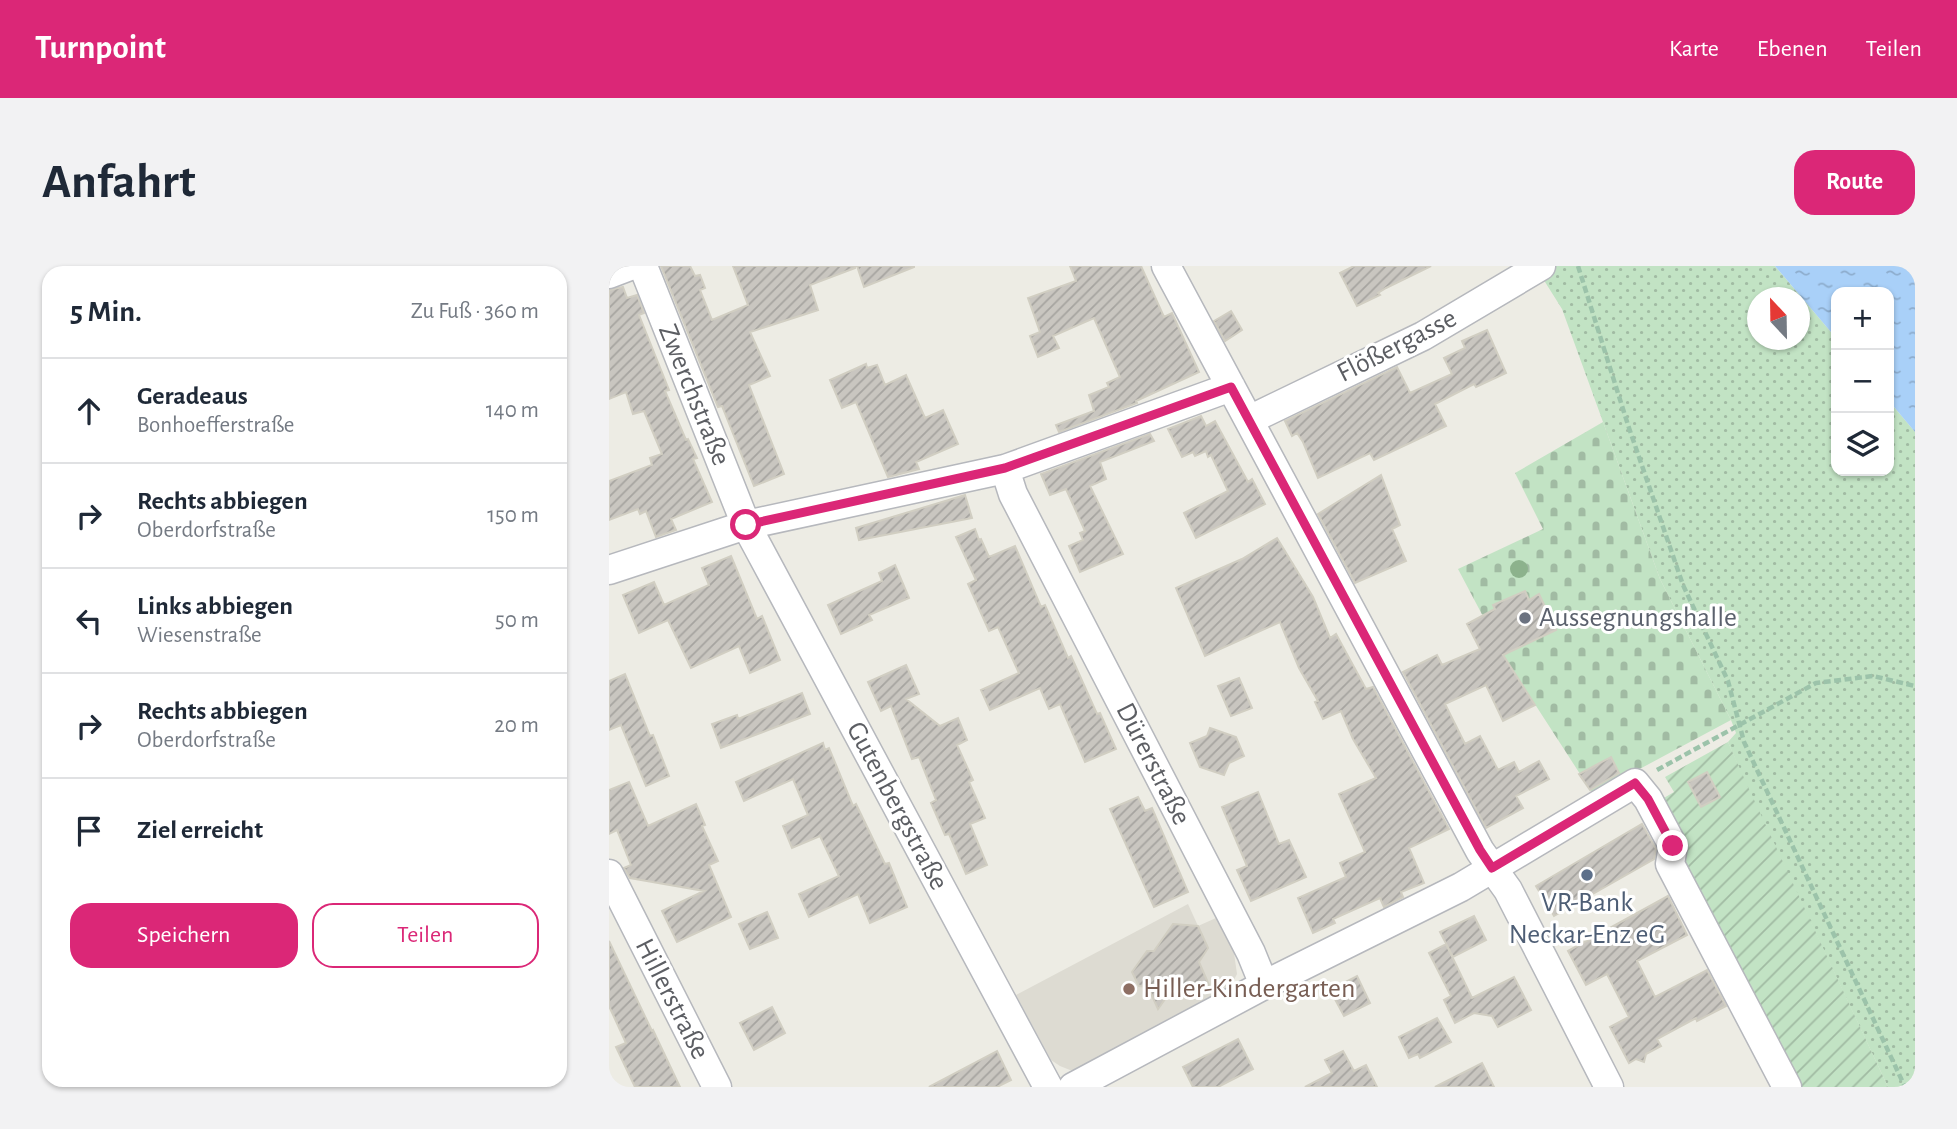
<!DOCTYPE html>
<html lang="de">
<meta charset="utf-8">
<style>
body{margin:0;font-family:"Alegreya Sans",sans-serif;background:#f2f2f3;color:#1f2937}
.controls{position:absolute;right:21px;top:21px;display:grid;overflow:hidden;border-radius:14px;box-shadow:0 2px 5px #0004}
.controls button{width:63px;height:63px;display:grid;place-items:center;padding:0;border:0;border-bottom:2px solid #e0e1e3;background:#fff;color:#1f2937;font:35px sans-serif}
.compass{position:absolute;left:1138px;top:21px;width:63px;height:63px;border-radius:50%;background:#fff;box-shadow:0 2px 5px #0004;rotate:338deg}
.stop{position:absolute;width:21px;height:21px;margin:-16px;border:5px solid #db2777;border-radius:50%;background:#fff}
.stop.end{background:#db2777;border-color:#fff;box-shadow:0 2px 7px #0008}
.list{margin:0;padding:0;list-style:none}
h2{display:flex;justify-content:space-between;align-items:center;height:91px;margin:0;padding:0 28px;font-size:30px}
h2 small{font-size:23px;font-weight:400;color:#747a83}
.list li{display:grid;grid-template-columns:46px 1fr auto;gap:21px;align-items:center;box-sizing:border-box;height:105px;padding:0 28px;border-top:2px solid #e0e1e3}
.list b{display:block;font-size:26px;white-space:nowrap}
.list p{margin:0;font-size:23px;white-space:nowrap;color:#747a83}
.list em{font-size:23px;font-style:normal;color:#747a83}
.actions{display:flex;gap:14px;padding:21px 28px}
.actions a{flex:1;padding:16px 0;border:2px solid #db2777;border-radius:21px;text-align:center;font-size:24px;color:#db2777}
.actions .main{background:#db2777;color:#fff}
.icon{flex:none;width:38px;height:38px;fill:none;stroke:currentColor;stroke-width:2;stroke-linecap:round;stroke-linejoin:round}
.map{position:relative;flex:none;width:1306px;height:821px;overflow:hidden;border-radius:21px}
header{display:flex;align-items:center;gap:42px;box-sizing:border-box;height:98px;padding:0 35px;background:#db2777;color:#fff}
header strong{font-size:33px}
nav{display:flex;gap:38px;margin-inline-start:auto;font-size:24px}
.intro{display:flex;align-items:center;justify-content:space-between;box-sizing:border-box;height:168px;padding:0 42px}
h1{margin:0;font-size:49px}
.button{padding:18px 32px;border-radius:21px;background:#db2777;color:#fff;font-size:24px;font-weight:700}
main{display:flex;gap:42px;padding:0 42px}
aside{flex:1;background:#fff;border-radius:21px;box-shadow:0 2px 5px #0004}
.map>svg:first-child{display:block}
.education{fill:#dddbd2}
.grass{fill:url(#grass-dots);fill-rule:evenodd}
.cemetery{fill:url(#cemetery-stones)}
.garden{fill:url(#garden-furrows)}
.water{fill:url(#water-ripples)}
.building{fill:url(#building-hatch);stroke:#d1cec2;stroke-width:2}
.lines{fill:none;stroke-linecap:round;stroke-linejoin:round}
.minor-casing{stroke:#b6b8bd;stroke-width:31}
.path{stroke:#9cc3aa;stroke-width:4.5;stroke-dasharray:7 3.5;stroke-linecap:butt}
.minor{stroke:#fff;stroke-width:28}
.tree{fill:#8cb28c}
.route{stroke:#db2777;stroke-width:9}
.worship-dot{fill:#6b7280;stroke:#fff;stroke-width:2.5}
.service-dot{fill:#5c6f8a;stroke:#fff;stroke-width:2.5}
.education-dot{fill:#8d6e63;stroke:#fff;stroke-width:2.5}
.labels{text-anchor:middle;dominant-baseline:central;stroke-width:6;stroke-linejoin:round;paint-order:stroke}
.street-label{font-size:28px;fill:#5c5e63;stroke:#fff}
.worship-label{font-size:28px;fill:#5b616d;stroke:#fff;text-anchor:start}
.service-label{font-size:28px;fill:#4e5e75;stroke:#fff}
.education-label{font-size:28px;fill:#785e54;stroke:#fff;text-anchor:start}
</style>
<header>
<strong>Turnpoint</strong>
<nav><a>Karte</a><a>Ebenen</a><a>Teilen</a></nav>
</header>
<div class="intro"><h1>Anfahrt</h1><a class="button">Route</a></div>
<main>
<aside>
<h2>5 Min.<small>Zu Fuß · 360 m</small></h2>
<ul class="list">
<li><svg class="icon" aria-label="ahead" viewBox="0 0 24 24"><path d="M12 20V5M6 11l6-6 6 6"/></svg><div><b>Geradeaus</b><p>Bonhoefferstraße</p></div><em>140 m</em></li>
<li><svg class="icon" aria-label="right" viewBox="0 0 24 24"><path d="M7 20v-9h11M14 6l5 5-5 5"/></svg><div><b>Rechts abbiegen</b><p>Oberdorfstraße</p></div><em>150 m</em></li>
<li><svg class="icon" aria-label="left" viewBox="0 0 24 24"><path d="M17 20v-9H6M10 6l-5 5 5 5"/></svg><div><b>Links abbiegen</b><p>Wiesenstraße</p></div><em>50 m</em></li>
<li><svg class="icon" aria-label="right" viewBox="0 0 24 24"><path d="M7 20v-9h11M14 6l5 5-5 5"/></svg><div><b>Rechts abbiegen</b><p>Oberdorfstraße</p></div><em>20 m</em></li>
<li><svg class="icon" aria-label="arrive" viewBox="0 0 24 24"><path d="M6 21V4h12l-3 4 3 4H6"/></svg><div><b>Ziel erreicht</b></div></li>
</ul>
<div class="actions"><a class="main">Speichern</a><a>Teilen</a></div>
</aside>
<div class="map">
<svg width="1306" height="821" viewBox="0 0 1306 821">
<defs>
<pattern id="grass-dots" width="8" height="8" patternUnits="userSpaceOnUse" patternTransform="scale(1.75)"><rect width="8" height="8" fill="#c2e3c4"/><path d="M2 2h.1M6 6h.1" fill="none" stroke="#a1bba3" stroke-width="1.8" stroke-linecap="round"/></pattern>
<pattern id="cemetery-stones" width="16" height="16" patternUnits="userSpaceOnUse" patternTransform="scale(1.75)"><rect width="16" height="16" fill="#c2e3c4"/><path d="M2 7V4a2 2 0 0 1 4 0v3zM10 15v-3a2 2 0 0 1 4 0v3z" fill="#a1bba3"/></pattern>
<pattern id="garden-furrows" width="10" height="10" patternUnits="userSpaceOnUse" patternTransform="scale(1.75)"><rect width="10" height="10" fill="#c2e3c4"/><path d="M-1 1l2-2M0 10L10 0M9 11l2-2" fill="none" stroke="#a1bba3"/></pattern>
<pattern id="water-ripples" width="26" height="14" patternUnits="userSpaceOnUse" patternTransform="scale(1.75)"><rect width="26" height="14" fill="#a9d0f8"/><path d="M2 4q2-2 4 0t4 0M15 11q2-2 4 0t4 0" fill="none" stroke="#8daccc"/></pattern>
<pattern id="building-hatch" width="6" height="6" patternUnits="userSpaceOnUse" patternTransform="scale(1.75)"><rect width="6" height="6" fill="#c9c6c0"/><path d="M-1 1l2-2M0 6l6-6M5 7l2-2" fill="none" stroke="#a6a4a0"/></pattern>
</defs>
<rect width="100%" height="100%" fill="#edece4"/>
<path class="education" d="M579 638 589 660 607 652 625 687 628 708 618 727 472 804H461L451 800 442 794 407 729Z"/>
<path class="grass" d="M926 0H1166L1227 72V205H1280V135L1306 166V821H1279L1139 523 1119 476 1127 467 1122 454 1051 313 953 43ZM1148 32H1190V74H1148Z"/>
<path class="cemetery" d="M994 156 1051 313 1122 454 984 528 896 392 849 303 934 263 906 207Z"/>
<path class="garden" d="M1119 476 1140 523 1279 821H1185L1071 604 1048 536 1065 526 1056 511Z"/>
<path class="water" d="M1166 0H1306V166L1280 135V26H1227V72Z"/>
<path class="building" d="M52 0H81L86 10 91 9 96 22 91 24 103 54 139 39 124 0H246V2L201 19 209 44 141 66 161 110 140 119 175 208 145 220 113 140 109 141Z
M248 0H305V1L255 21Z
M461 0H532L555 51 563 47 590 106 527 135 528 137 450 166 447 159 485 145 480 129 500 121 498 117 511 111 485 52 444 70 450 82 429 91 421 70 431 66 419 32 467 15Z
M745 0H822L777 22 769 27 771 29 748 40 731 7Z
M14 21 18 32 28 29 35 47 30 49 60 124 56 125 77 174 79 173 88 192 84 193 103 236 62 253 67 264 47 271 37 245 31 248 29 243 0 254V215L43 199 41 192 53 188 35 145 24 148 17 126 0 133V24Z
M622 45 633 64 616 75 605 55Z
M878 64 897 107 867 121 865 118 826 138 837 160 765 194 761 187 709 212 694 176 688 167 683 170 676 155 788 101 801 127 843 108 835 92 856 82 853 75Z
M257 98 258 102 268 99 276 119 297 109 316 152 334 144 349 178 307 196 310 203 279 211 247 136 233 142 221 114Z
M592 150 597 160 606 155 639 216 643 213 656 238 587 272 575 247 619 225 602 189 599 191 597 185 586 190 584 186 573 191 559 163Z
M541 168 545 175 491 196 497 213 481 220 514 288 471 306 460 280 474 274 471 267 476 265 457 223 441 229 432 208Z
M772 209 791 259 783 263 797 295 746 317 709 248Z
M356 229 363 252 250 274 247 262Z
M366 263 370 274 372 273 380 291 406 280 432 341 436 339 459 392 462 390 488 448 491 447 507 483 476 496 451 438 440 443 431 422 381 444 372 424 410 407 389 361 380 365 359 318 367 314 347 271Z
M668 272 704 331 721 372 727 368 757 423 764 421 840 563 800 582 815 617 792 626 794 631 775 641 771 632 724 653 726 657 704 667 689 632 737 611 731 597 756 586 730 528 767 512 744 473 732 445 714 453 706 436 709 435 690 402 671 356 596 390 567 322 633 293Z
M122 290 148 353 153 350 171 394 141 407 130 380 82 402 59 354 30 367 14 329 45 316 55 339 100 319 93 302Z
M286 299 300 332 260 349 263 354 232 368 219 339 273 315 270 307Z
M916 325 920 334 930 328 947 364 894 389 926 439 894 455 877 419 836 438 856 478 871 470 889 504 905 496 910 506 930 495 940 513 907 530 914 542 877 562 794 406 828 389 833 399 871 383 858 358 886 343 884 339Z
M297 399 310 428 297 433 331 460 349 452 358 474 348 479 364 514 360 516 376 552 361 558 378 599 357 608 340 568 336 569 322 537 327 534 310 491 303 493 282 440 272 445 259 416Z
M16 408 41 470 44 469 60 510 37 520 12 459 0 464V415Z
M630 412 643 442 622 450 609 420Z
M193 427 201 448 112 482 103 458 128 449 129 453Z
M601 462 627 471 635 490 620 497 615 509 591 501 581 477 598 470Z
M214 477 216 484 220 482 244 540 247 538 276 598 280 597 298 641 261 657 249 628 200 651 190 628 230 610 211 570 183 582 174 560 199 549 184 513 135 535 127 516Z
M1002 491 1010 507 981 524 970 508Z
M1098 506 1111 531 1092 541 1079 516Z
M20 516 39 560 87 538 96 559 93 560 109 595 100 599 122 651 68 676 53 645 95 625 21 612 15 602 22 599 8 564 0 568V524Z
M649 526 670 578 680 574 697 611 642 635 628 604 638 600 613 541Z
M529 531 536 545 543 542 579 626 545 641 501 543Z
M1033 558 1047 583 1045 593 945 650 927 620Z
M1059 630 1078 669 1028 695 1046 731 1098 704 1117 740 1088 755 1087 752 1048 773 1052 780 1037 788 1035 796 1027 793 1020 797 1001 761 1020 751 998 708 977 719 959 685Z
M158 646 169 672 141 683 130 658Z
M865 650 877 674 844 691 831 666Z
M564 658 589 660 599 682 590 696 600 719 584 717 575 731 559 729 549 743 539 721 530 720 523 706 538 685H545Z
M0 675 43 765 44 764 71 821H26L7 781 17 777 0 740Z
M837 678 863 732 905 711 922 744 889 761 883 750 865 747 846 757 835 734 842 730 820 687Z
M748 710 761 737 735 750 721 724Z
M163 741 176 767 145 784 131 757Z
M828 752 842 776 811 792 809 788 800 792 790 771Z
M629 773 644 803 609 821H584L574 801Z
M388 785 402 814 388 821H320Z
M734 785 745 805 757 799 768 821H696L723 807 716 794Z
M873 797 885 821H826Z"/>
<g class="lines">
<defs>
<path id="minor" d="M34 0 137 259 439 821
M557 0 871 585 899 624 1000 821
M0 8 21 0
M640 154 814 70 932 0
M396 203 404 228 642 687 655 719
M0 304 137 259 396 203 622 121
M0 608 108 821
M464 821 655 719 852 621 1026 517 1039 533 1064 580 1061 598 1178 821"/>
</defs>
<use href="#minor" class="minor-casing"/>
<path class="path" d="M969 0 1019 159 1074 319 1119 415 1135 476 1296 821
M1048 504 1207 417 1264 410 1306 420"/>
<use href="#minor" class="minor"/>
</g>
<circle class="tree" cx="910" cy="303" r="9"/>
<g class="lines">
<path class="route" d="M137 259 396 202 622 121 871 584 883 602 1026 517 1039 533 1064 580"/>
</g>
<circle class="worship-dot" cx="916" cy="352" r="7"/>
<circle class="service-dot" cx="978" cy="609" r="7"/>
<circle class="education-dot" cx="520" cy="723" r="7"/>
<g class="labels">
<g class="street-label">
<text transform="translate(788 80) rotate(-27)">Flößergasse</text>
<text transform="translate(85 129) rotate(68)">Zwerchstraße</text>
<text transform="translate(544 498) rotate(63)">Dürerstraße</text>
<text transform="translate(288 540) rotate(62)">Gutenbergstraße</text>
<text transform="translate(63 733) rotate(63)">Hillerstraße</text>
</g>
<g class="worship-label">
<text x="930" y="352">Aussegnungshalle</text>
</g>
<g class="service-label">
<text x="978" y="637">VR-Bank<tspan x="978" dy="32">Neckar-Enz eG</tspan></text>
</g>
<g class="education-label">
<text x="534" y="723">Hiller-Kindergarten</text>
</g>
</g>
</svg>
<div class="controls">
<button>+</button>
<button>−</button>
<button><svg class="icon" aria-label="layers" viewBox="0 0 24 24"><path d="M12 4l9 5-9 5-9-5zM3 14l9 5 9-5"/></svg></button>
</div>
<svg class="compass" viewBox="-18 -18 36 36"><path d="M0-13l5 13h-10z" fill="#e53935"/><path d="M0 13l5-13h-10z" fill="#747a83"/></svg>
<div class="stop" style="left:137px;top:259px"></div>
<div class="stop end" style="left:1064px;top:580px"></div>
</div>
</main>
